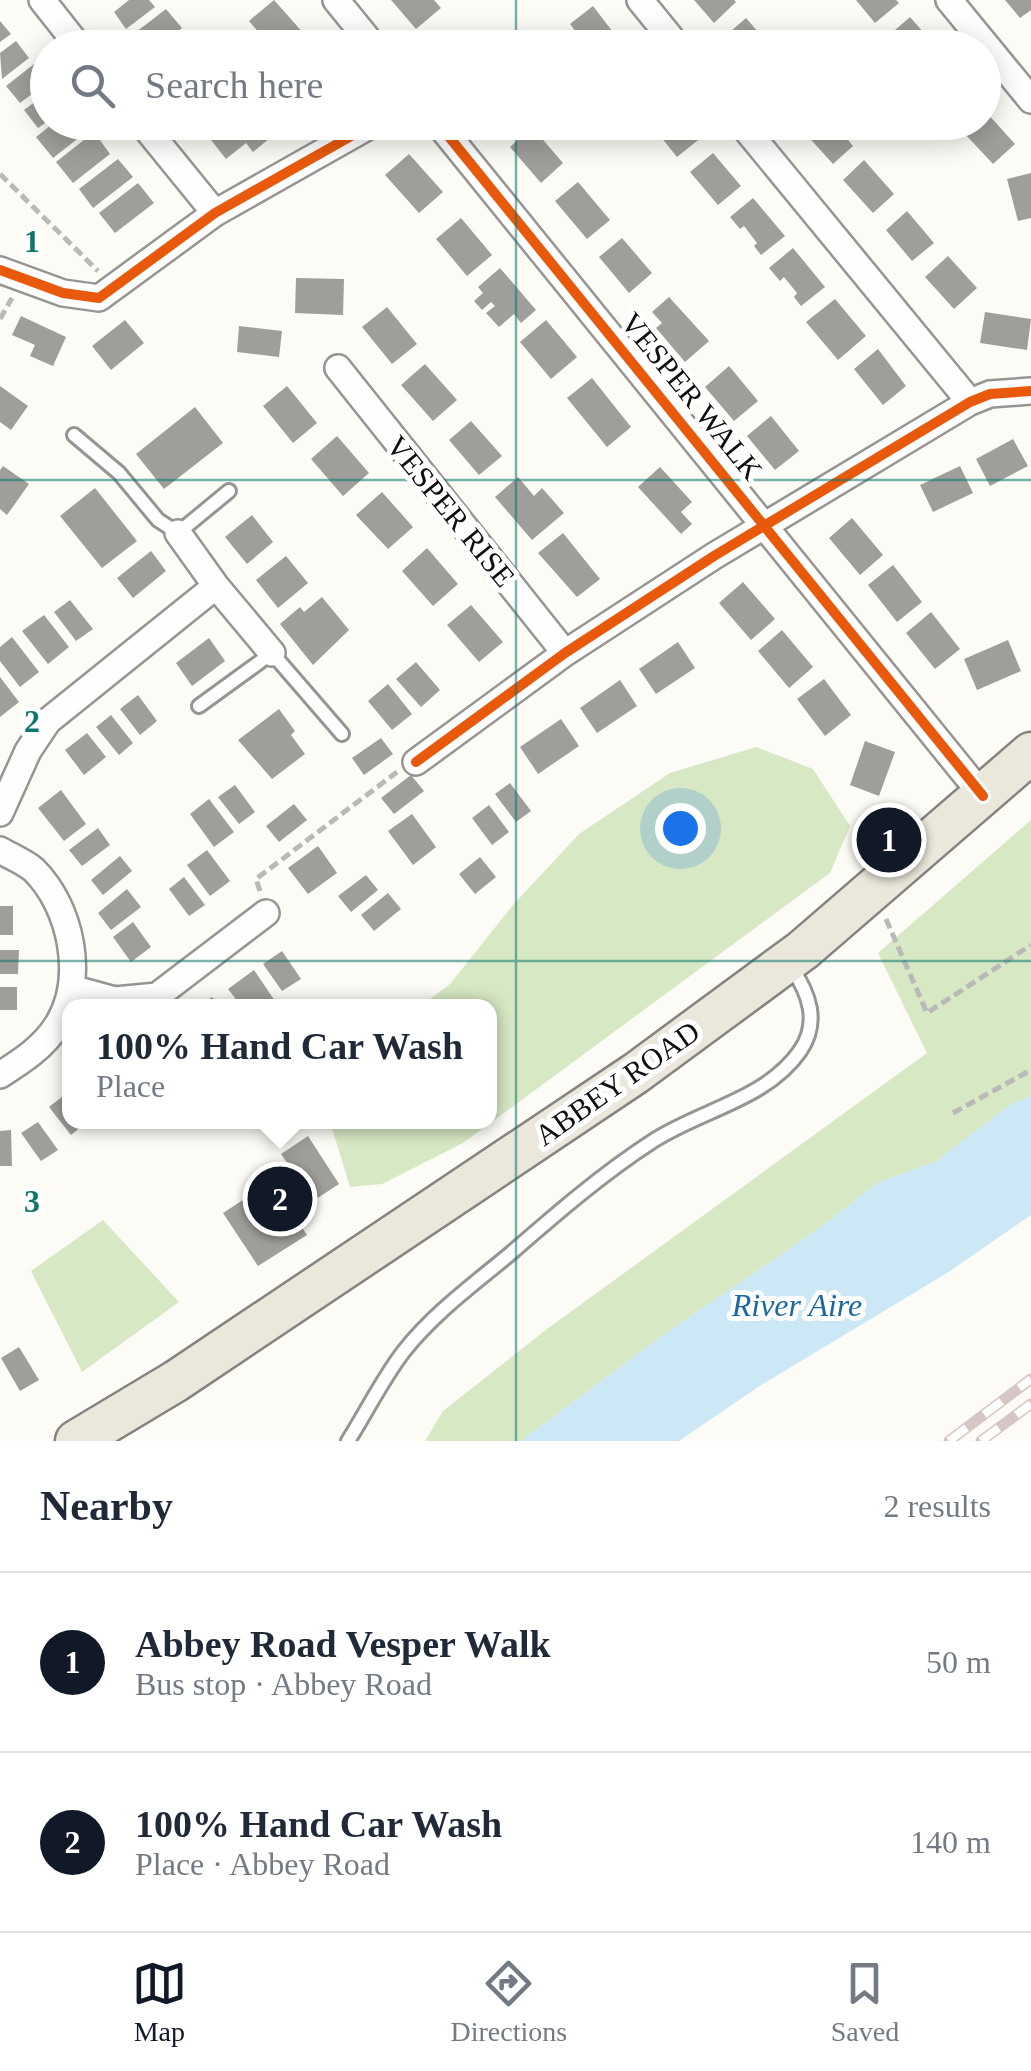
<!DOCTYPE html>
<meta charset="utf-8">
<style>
body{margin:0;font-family:"Times New Roman",serif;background:#f6f6f7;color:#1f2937}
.you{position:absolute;left:680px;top:828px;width:35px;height:35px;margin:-25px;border:8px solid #fff;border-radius:50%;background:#1a73e8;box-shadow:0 0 0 15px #1a73e833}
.badge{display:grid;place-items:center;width:65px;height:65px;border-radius:50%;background:#111827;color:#fff;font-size:32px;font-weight:700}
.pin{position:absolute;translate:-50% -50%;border:5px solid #fff;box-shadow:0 2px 10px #0006}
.popup{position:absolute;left:62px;top:999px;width:435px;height:130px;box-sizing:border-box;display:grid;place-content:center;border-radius:20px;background:#fff;filter:drop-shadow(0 2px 8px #0005);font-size:32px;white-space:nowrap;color:#747a83}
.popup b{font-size:38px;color:#1f2937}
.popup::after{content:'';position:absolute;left:50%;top:100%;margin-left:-20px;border:20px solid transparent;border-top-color:#fff}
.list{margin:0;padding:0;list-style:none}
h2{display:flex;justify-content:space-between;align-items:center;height:130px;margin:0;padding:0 40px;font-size:42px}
h2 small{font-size:32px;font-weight:400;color:#747a83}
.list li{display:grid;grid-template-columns:65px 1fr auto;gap:30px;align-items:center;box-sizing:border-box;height:180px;padding:0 40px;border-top:2px solid #e0e1e3}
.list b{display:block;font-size:38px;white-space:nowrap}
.list p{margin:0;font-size:32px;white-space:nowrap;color:#747a83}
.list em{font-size:32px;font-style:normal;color:#747a83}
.icon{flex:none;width:55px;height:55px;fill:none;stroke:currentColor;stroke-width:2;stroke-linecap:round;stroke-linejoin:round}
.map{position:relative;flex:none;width:1031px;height:1441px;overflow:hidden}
.search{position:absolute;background:#fff;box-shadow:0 5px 25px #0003;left:30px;right:30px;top:30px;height:110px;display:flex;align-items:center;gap:25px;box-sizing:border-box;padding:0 35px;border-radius:55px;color:#747a83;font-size:38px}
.sheet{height:490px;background:#fff}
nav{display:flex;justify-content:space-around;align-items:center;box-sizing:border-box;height:140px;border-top:2px solid #e0e1e3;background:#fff;font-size:28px;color:#747a83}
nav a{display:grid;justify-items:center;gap:5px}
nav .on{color:#111827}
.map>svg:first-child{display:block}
.forest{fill:#d7e8c4}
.water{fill:#cce7f5}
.building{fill:#a09e9a}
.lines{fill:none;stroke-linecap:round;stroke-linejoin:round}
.lane-casing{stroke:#969593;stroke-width:18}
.street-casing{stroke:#969593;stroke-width:30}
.primary-casing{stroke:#838380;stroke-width:45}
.path{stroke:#b9b9b8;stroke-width:5;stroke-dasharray:10 5;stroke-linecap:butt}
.lane{stroke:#fffefe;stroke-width:12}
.street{stroke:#fffefe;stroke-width:25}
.primary{stroke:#ece7db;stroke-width:40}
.rail-casing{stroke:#d8c5c6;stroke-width:11}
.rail{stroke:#fff;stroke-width:8;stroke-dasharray:22;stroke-linecap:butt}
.cycleway-casing{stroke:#fff;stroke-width:16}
.cycleway{stroke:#e8590c;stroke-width:10}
.grid{fill:none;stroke:#0f766e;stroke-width:2.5;stroke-opacity:0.55}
.labels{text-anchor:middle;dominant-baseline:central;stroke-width:10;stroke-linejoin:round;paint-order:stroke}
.street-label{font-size:30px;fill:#0f0f0f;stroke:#fff}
.water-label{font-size:32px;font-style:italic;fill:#1a689f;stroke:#fff}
.grid-label{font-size:32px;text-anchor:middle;font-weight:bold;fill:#0f766e;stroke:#fff;stroke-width:10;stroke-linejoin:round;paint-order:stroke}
</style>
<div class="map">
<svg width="1031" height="1441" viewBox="0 0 1031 1441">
<rect width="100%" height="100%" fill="#fcfbf5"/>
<path class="forest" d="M756 747 813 769 850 826 830 873 463 1143 382 1184 350 1187 331 1125 333 1122H490V1006H421L450 984 513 905 579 834 670 773Z
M1031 820V1096L1010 1105 935 1162 879 1182 814 1232 663 1335 521 1441H425L443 1411 547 1329 927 1053 878 953Z
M103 1220 179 1302 82 1372 31 1271Z"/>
<path class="water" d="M1031 1096V1215L947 1273 761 1385 679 1441H521L663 1335 814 1232 879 1182 935 1162 1010 1105Z"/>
<path class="building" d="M129 0H149L155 7 126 29 114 12Z
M274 0 305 35 291 48H272L249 21Z
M391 0H434L441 8 416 29Z
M694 0H734L736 2 714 23Z
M856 0H896L899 3 875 23Z
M1005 0H1031V10L1020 18Z
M593 6 619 40 609 48H588L570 24Z
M166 9 182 28 157 48H134L127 39Z
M910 17 924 33 935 48H896L887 37Z
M746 18 760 34 771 48H732L723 38Z
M0 21 11 34 0 42Z
M186 34 197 48H169Z
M16 41 29 58 2 79 0 53Z
M34 64 48 82 20 103 6 86Z
M48 92V121L38 128 24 110Z
M987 113 1015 144 993 164 964 133 976 122H984Z
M55 122H85L90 129 53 158 36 137Z
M198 122H222L207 134Z
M233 122H268L270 125 263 130 270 138 253 152 246 143 226 159 211 140Z
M649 122H690L702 137 677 157Z
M815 122H833L853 146 833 164 804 132Z
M532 127 563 163 541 183 510 147Z
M94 132 110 154 73 183 56 162Z
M713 153 741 186 718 205 690 172Z
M409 154 443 192 419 213 385 175Z
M118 159 133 177 93 208 79 189Z
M864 160 894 194 873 213 843 180Z
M1031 173V218L1018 221 1007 179Z
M578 182 610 220 587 239 555 201Z
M138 183 154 203 115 233 99 213Z
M753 198 785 236 761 255 754 246 757 243 744 226 740 229 730 217Z
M907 211 934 243 912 261 886 230Z
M461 218 492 255 467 276 436 239Z
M622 238 652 273 629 293 599 257Z
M793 248 825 287 801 306 794 297 797 293 784 277 780 281 769 268Z
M948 256 977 288 954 309 925 277Z
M500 268 536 310 521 323 514 314 499 327 486 313 495 306 491 302 482 310 474 301 483 293 478 287Z
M296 278 344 279 343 315 295 313Z
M669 297 709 341 685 362 656 328 662 323 652 312Z
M835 299 866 336 838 360 806 322Z
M387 307 417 344 392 364 362 327Z
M985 312 1031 319 1027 350 980 343Z
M21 316 66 337 53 366 30 356 35 345 12 335Z
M125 320 144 343 111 370 92 346Z
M546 320 577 357 551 379 520 342Z
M239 326 282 331 279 357 237 352Z
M878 349 906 386 883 405 854 369Z
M425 364 457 400 433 421 401 385Z
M729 366 758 401 734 421 705 387Z
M592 378 631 427 607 447 567 398Z
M0 386 28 406 11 430 0 422Z
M287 386 317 423 293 443 263 406Z
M195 407 223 443 164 489 136 454Z
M771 416 799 451 775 470 747 436Z
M471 421 502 456 479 475 449 440Z
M337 436 369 473 343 496 311 459Z
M1013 439 1028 466 990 486 976 459Z
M3 466 29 484 7 515 0 509V470Z
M960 466 973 493 933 512 920 485Z
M660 467 692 502 681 512 692 524 681 534 638 487Z
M518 477 534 496 542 488 564 513 532 540 495 497Z
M95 488 137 541 102 568 60 516Z
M382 492 413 527 388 549 356 515Z
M252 515 273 542 247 564 225 537Z
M852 518 883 555 860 575 829 538Z
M563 533 600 579 577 597 538 553Z
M427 548 458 584 433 606 402 571Z
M151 551 166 571 133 598 117 578Z
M286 556 308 583 278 608 256 580Z
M893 565 922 602 897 622 868 585Z
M743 582 775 619 751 640 719 603Z
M322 597 349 630 313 665 280 624 300 607 304 612Z
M70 600 93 629 76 641 54 612Z
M471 605 503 642 479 662 447 625Z
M931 612 960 649 935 669 906 633Z
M44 615 69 647 48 664 22 631Z
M782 630 813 667 789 688 758 651Z
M12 637 39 672 20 687 0 661V647Z
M209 638 225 661 192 686 176 663Z
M1008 640 1021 671 977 690 964 659Z
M678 642 695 668 656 694 639 669Z
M416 662 440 690 421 707 396 679Z
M0 677 19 702 0 717Z
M824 679 851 715 825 736 797 699Z
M620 680 637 706 597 733 580 708Z
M388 684 412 714 392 730 368 701Z
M138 695 157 721 140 735 120 709Z
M279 709 295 731 291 735 305 754 272 779 238 740Z
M111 715 133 743 119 755 96 727Z
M561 719 579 746 538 774 520 747Z
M87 733 106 757 84 775 65 750Z
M381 738 393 754 364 775 352 758Z
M865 741 895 752 879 796 850 785Z
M411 775 424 791 394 814 381 798Z
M510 783 531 811 516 822 495 794Z
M235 785 255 812 239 824 218 797Z
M61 790 86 824 64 841 38 808Z
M209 799 234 832 214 847 190 814Z
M294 804 307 820 279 842 266 826Z
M489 805 509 832 492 845 472 818Z
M412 814 436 847 413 865 388 831Z
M98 828 110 845 82 866 69 850Z
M318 846 337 873 308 894 288 868Z
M207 850 230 881 210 896 187 865Z
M120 856 132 871 103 895 91 880Z
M480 857 496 877 475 894 459 874Z
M366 875 378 890 351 912 338 896Z
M184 877 205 905 189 916 169 889Z
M127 889 141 907 111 930 98 913Z
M388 893 401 909 374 931 361 915Z
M0 906H13V935H0Z
M133 922 151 947 131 962 113 937Z
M0 950H19L18 974H0Z
M282 951 301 979 282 991 263 964Z
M254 970 275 1001 267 1006H241L228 989Z
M0 987H17V1010H0Z
M212 997 219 1006H200Z
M67 1093 70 1122H87L71 1135 49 1107Z
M38 1122 58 1150 41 1161 21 1133Z
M11 1130 12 1166H0V1131Z
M308 1136 339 1184 293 1214 307 1235 258 1266 223 1213 272 1181 275 1186 294 1173 281 1154Z
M19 1347 39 1380 20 1391 1 1358Z"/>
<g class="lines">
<defs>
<path id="lane" d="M74 435 119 473 158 520 178 533 229 491
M199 706 272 653 342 734
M348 1441C367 1411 383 1378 404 1351 434 1313 474 1284 510 1254 556 1214 602 1174 653 1141 700 1110 766 1100 800 1051 820 1022 809 993 791 967"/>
<path id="street" d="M42 0 80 48
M336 0 375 48
M640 0 679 48
M949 0 1031 100
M141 122 215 213
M437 122 983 796
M740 122 970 402
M0 270 63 293 99 298 215 213 376 122
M338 368 565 653
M216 586 272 653
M416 762 565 653 714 556 970 402 990 394 1031 391
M0 813 28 751 48 721 216 586 178 533
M0 850C10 856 25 862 34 870 71 907 86 977 58 1024 44 1047 22 1061 0 1075
M71 988 115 1000 157 996 266 913"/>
<path id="primary" d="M76 1441 176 1381 636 1073 803 950 1031 753"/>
</defs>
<use href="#lane" class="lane-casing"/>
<use href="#street" class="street-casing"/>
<use href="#primary" class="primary-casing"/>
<path class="path" d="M0 174 98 271
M0 319 12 298
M260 891 256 879 397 772
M886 919 927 1013 1031 945
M953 1113 1031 1070"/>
<use href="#lane" class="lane"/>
<use href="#street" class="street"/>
<use href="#primary" class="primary"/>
<defs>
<path id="rail" d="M949 1441 1031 1379
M981 1441 1031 1404"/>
</defs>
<use href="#rail" class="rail-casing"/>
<use href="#rail" class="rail"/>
<defs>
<path id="cycleway" d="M437 122 983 796
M0 270 63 293 99 298 215 213 376 122
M416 762 565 653 714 556 970 402 990 394 1031 391"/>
</defs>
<use href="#cycleway" class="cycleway-casing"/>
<use href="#cycleway" class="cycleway"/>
</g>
<path class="grid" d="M516 0V48M516 122V1441M0 480H1031M0 961H1031"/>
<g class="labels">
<g class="street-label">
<text transform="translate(692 396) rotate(51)">VESPER WALK</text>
<text transform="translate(451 511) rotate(51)">VESPER RISE</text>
<text transform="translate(617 1083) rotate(-35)">ABBEY ROAD</text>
</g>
<g class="water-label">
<text x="797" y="1305">River Aire</text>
</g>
</g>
<g class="grid-label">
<text x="32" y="252">1</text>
<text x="32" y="732">2</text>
<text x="32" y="1212">3</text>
</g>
</svg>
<div class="you"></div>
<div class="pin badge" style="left:889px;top:840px">1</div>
<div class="pin badge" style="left:280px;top:1199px">2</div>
<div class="popup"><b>100% Hand Car Wash</b>Place</div>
<div class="search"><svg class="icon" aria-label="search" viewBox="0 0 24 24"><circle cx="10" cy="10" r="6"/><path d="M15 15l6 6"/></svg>Search here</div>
</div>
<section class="sheet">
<h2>Nearby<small>2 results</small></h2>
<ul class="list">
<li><span class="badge">1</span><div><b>Abbey Road Vesper Walk</b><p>Bus stop · Abbey Road</p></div><em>50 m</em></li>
<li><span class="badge">2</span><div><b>100% Hand Car Wash</b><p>Place · Abbey Road</p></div><em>140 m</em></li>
</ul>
</section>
<nav>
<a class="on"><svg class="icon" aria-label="map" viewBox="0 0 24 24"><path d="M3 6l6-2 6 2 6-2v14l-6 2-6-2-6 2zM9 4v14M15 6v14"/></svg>Map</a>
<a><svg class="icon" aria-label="directions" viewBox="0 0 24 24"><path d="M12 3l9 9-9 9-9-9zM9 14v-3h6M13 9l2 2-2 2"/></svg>Directions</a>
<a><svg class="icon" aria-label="saved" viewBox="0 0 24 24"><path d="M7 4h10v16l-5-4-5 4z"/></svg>Saved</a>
</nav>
